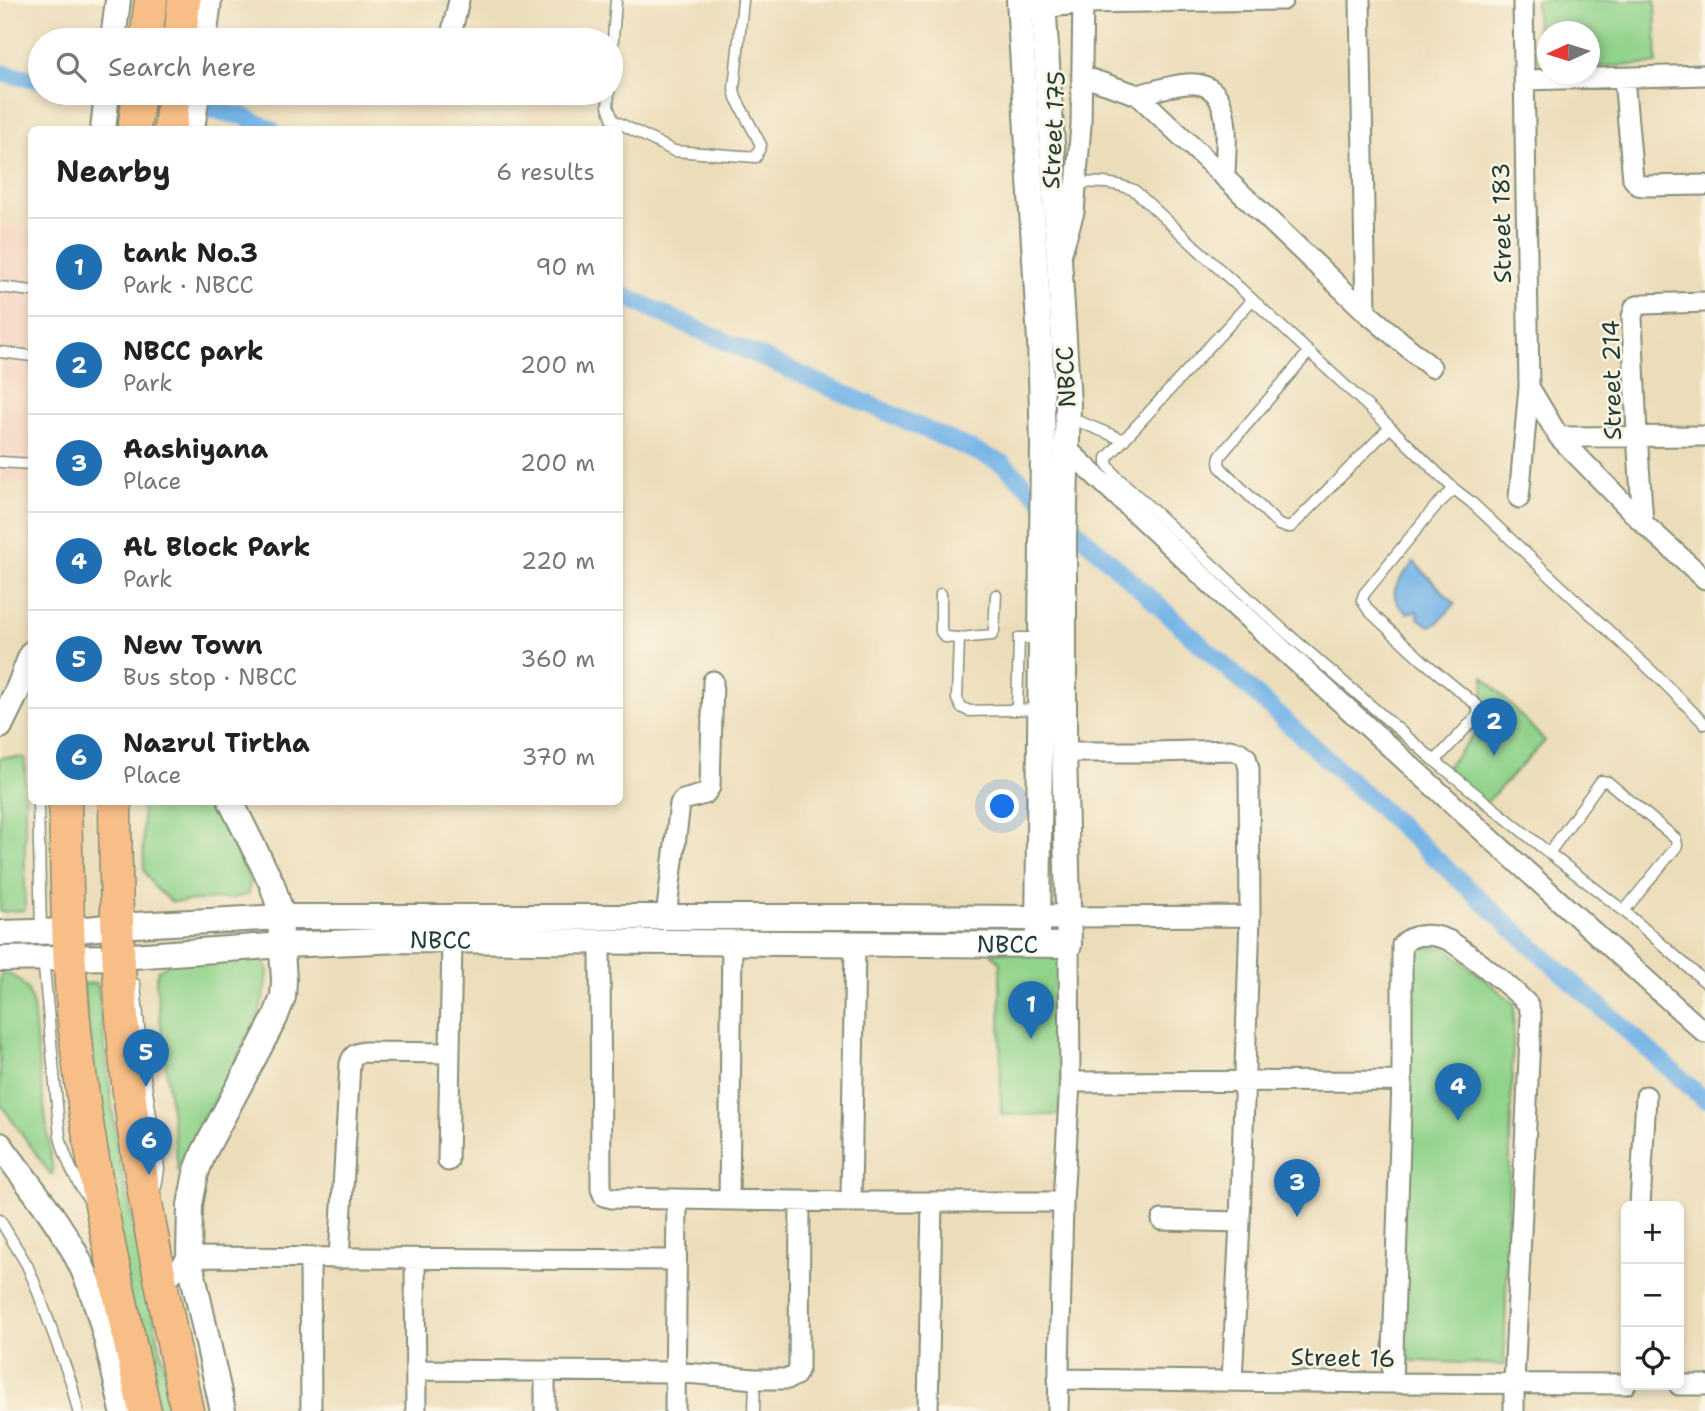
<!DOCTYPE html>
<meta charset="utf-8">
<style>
body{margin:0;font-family:"Shantell Sans",sans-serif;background:#f6f6f6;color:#222}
.controls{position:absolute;right:21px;bottom:21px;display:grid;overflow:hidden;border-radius:10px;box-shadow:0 4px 10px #0003}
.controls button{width:63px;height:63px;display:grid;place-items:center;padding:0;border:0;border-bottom:2px solid #e0e0e0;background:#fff;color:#222;font:35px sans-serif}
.compass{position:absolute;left:1537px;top:21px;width:63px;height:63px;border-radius:50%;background:#fff;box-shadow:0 4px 10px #0003;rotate:266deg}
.you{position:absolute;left:1003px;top:807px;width:24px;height:24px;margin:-18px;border:5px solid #fff;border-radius:50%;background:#1a73e8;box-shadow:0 0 0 10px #1a73e833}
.badge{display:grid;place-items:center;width:46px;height:46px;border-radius:50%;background:#1f6fb2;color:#fff;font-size:23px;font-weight:700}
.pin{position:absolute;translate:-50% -58px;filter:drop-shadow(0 2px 4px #0008)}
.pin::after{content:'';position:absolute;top:37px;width:24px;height:21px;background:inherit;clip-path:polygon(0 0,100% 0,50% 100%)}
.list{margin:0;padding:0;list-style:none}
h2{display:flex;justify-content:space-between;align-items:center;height:91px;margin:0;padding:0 28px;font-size:30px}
h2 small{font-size:23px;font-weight:400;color:#767676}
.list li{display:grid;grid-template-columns:46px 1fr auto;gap:21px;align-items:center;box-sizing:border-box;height:98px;padding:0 28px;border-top:2px solid #e0e0e0}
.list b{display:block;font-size:26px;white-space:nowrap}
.list p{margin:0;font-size:23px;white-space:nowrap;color:#767676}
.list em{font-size:23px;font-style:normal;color:#767676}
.icon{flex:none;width:38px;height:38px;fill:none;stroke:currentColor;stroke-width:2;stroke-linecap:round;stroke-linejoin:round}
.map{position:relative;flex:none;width:1705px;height:1411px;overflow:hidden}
.search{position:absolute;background:#fff;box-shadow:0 4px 10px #0003;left:28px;top:28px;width:595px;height:77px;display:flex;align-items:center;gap:18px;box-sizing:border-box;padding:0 24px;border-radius:38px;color:#767676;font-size:26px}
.panel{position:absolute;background:#fff;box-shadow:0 4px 10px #0003;left:28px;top:126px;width:595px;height:679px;border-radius:10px}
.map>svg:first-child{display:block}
.built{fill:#f4d3c0}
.green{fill:#91d38b;stroke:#588860;stroke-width:2}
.water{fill:#73b4e7;stroke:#49788e;stroke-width:2}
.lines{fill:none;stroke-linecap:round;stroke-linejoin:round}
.canal{stroke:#73b4e7;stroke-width:18}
.service-casing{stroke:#868d77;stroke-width:13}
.minor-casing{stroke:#868d77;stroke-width:23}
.tertiary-casing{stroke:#868d77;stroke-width:28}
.primary-casing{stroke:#868d77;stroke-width:35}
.service{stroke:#fff;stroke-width:10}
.minor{stroke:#fff;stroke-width:19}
.tertiary{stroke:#fff;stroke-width:24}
.primary{stroke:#f7be87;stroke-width:32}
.labels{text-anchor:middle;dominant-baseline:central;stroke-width:5;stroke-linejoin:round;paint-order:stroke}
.street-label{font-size:24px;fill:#1f3d34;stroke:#fcf5e5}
</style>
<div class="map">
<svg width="1705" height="1411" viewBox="0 0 1705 1411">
<rect width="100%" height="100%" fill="#fcf5e5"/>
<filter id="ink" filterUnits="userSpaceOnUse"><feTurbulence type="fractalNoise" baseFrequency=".0143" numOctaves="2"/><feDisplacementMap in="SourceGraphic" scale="14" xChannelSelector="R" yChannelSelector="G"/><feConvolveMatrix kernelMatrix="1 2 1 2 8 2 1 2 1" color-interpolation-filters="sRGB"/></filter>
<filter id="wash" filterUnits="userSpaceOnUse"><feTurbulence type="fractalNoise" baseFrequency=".00686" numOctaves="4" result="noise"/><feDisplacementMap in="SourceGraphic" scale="28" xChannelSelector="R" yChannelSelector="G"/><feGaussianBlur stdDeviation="1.57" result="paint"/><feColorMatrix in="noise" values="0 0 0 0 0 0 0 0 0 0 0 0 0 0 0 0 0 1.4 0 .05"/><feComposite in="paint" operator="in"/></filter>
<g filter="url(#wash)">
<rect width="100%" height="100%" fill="#ecddba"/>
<path class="built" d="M0 226 32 228 31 467 29 482 0 481Z"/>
<path class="green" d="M1536 0H1655L1657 64 1590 67V32H1548L1547 68 1538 69Z
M1484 677 1545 741 1479 810 1444 771 1480 727 1482 720Z
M2 757 25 758V907L24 910 0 912V759Z
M142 802H212L238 853 250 882 249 894 235 898 172 902 154 887 144 870Z
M1064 945 1060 1115H1001L1000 963 991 953Z
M1444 947 1514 1003 1504 1365 1397 1360 1411 948Z
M248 957 262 960 268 969 266 987 258 1017 178 1170 156 982 158 970 174 961Z
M8 974 18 979 28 990 33 1006 39 1069 53 1173 51 1175 0 1103V975Z
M97 983 118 1154 174 1411H153L109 1193 83 984Z"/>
<path class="water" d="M1414 562 1455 604 1436 624 1430 626 1419 619 1417 611 1407 613C1383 596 1399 579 1414 562Z"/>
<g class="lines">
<path class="canal" d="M0 73 40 80
M113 93 243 116 272 130
M620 294 672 318 1002 463 1534 948 1705 1100"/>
</g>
</g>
<g filter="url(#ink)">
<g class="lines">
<defs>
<path id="service" d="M611 65 616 0
M609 93 608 106 613 120 674 151 756 157 761 145 736 98 734 89 743 0
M1077 183C1098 182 1113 182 1134 190L1390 427 1454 489 1471 502 1657 676 1705 724
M0 287 32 291
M1252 300 1107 458V464L1116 476 1281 628 1435 761 1478 715V706L1422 660 1369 611 1362 600 1364 594 1435 507 1454 489
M0 352 32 356
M1309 352 1220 456 1219 462 1220 467 1279 525 1285 527H1291L1390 427
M1068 417 1124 440
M0 462 32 464
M941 594V632L945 637 959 638 957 699 961 707 969 711 1040 709
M959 638 992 635 994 631 996 595
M1017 710 1019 638H1041
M1435 761 1549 853
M38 802 41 932
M1624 911 1677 846 1676 839 1608 782 1601 781 1549 853 1624 911 1705 982
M43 957 60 1137C66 1161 75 1180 89 1200
M135 984 142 1059 158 1160 159 1169 156 1187
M0 1220 27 1265 35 1284 71 1382 78 1411
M754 1411 755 1379"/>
<path id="minor" d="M1360 0 1366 312
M1523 0 1529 387 1559 437 1643 523 1705 579
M1031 4 1043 8 1083 3 1283 0
M450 40 459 0
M1082 76 1138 95 1366 312 1431 367
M1624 78 1633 179 1638 185 1645 186 1705 185
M1525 80 1705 75
M1138 95C1154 91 1171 85 1187 84 1237 80 1225 145 1225 177
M1062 252 1074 212 1081 125 1083 0
M1559 437 1705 436
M1066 448 1229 601 1705 1033
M1519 498 1529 387
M1643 523 1637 435 1632 317 1635 307 1644 304 1705 302
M1064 752H1155L1230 750 1239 752 1246 757 1249 769 1250 916 1240 1222 1232 1381
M666 917 680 804 683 800 705 794 710 787 713 681
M1067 917 1250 916
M600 942 601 1189 604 1196 612 1198 677 1199
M1070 1082 1402 1081
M448 1161 452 940
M729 1200 732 943
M851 1202 855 944
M1640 1206 1646 1096
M1162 1220 1240 1222
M310 1259 311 1411
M339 1259 350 1064C352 1055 356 1053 365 1052L450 1053
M415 1259 416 1411
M161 1285 189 1257 676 1260
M416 1370 675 1372 755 1379H788L796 1375 799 1368 800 1201
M1058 1379 1392 1383 1626 1384
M1392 1383 1402 1081V945C1413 932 1433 934 1448 940 1457 944 1524 997 1528 1005 1530 1009 1530 1012 1531 1016L1514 1384V1411
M1679 1385H1705
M545 1411V1371
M675 1411 677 1199 851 1202H1063
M928 1411 932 1202
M1058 1411 1063 1202 1070 1082 1069 945"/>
<g id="tertiary">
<path d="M1019 0 1040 341 1043 446 1038 934"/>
<path d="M113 40 118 0"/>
<path d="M204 40 209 0"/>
<path d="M103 130 107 93"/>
<path d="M192 130 197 93"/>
<path d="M0 726 19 687 32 653"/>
<path d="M0 933 68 931 116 926 281 917H885L1022 918 1067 917"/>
<path id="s1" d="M0 959 118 957 283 945 402 940 1069 945 1064 752V539L1068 404 1043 0"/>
<path d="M0 1145C25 1180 54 1214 74 1251 100 1299 111 1359 123 1411"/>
<path d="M223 1411 189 1257 190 1205 196 1173 204 1152 275 1018 283 997 284 980 279 906 272 884 231 802"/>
</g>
<path id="primary" d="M146 40 151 0
M180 40 184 0
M134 130 139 93
M170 130 174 93
M65 802C67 878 67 954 75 1030 88 1159 117 1285 145 1411
M115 802C116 911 118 1021 134 1130 148 1224 168 1317 187 1411"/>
</defs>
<use href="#service" class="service-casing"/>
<use href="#minor" class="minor-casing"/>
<use href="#tertiary" class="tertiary-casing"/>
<use href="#primary" class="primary-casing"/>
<use href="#service" class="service"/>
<use href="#minor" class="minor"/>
<use href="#tertiary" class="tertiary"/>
<use href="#primary" class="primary"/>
</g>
</g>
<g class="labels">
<g class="street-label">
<text transform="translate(1054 130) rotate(-87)">Street 175</text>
<text transform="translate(1502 223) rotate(-91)">Street 183</text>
<text transform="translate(1066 377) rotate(-93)">NBCC</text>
<text transform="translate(1612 380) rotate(-91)">Street 214</text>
<text stroke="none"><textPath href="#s1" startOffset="441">NBCC</textPath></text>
<text stroke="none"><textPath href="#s1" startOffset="1008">NBCC</textPath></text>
<text transform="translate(1343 1358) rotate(1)">Street 16</text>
</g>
</g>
</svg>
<div class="controls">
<button>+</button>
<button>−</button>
<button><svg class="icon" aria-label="locate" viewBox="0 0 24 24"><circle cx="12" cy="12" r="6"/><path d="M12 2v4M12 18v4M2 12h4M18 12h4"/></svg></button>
</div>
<svg class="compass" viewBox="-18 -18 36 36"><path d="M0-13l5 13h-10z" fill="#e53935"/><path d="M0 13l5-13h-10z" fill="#767676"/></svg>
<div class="you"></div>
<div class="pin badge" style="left:1031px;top:1039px">1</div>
<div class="pin badge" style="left:1494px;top:756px">2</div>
<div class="pin badge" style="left:1297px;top:1217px">3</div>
<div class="pin badge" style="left:1458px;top:1121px">4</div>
<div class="pin badge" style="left:146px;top:1087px">5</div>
<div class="pin badge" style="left:149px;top:1175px">6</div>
<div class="search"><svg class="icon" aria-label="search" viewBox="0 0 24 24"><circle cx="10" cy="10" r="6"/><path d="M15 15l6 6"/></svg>Search here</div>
<section class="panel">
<h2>Nearby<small>6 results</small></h2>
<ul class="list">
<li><span class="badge">1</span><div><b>tank No.3</b><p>Park · NBCC</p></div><em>90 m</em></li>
<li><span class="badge">2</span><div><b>NBCC park</b><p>Park</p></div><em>200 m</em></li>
<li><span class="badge">3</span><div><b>Aashiyana</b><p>Place</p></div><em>200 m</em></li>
<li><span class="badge">4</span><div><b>AL Block Park</b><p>Park</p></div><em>220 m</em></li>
<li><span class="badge">5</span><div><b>New Town</b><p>Bus stop · NBCC</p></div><em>360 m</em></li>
<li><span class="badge">6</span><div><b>Nazrul Tirtha</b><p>Place</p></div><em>370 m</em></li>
</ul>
</section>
</div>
